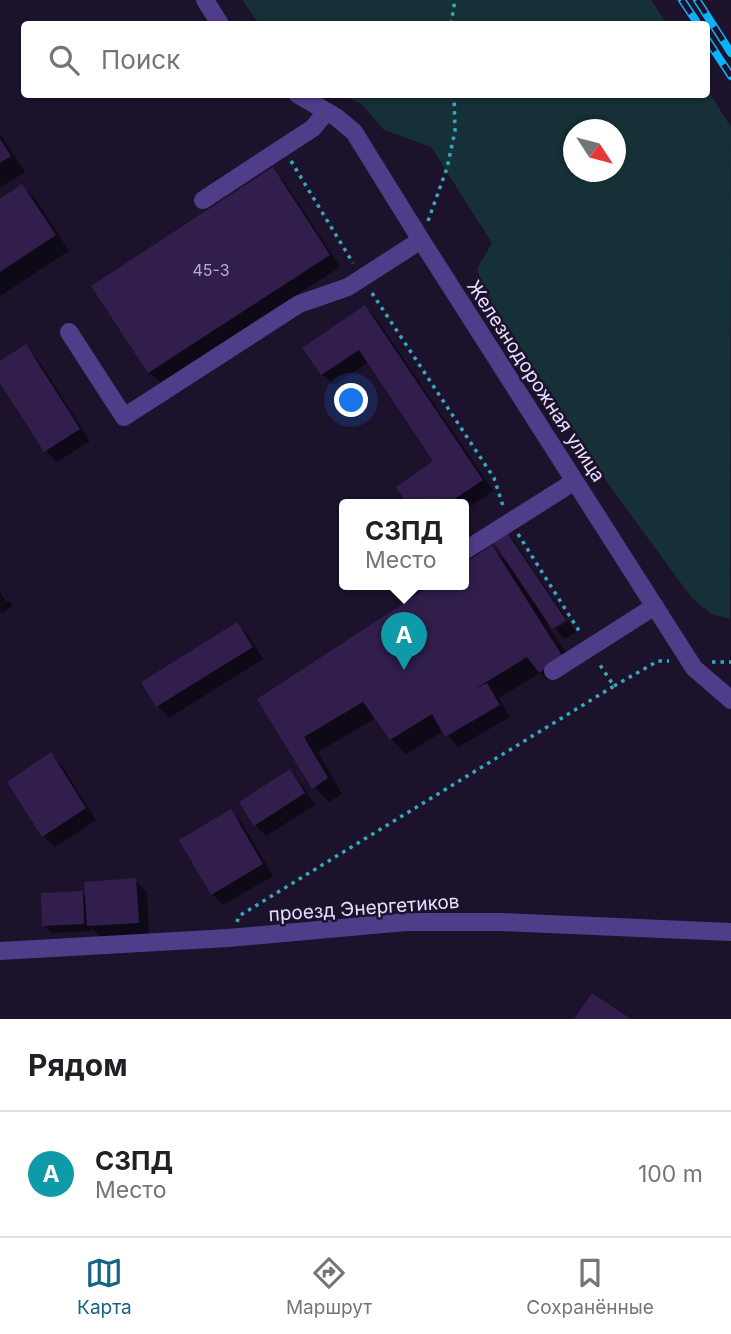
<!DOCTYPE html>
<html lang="ru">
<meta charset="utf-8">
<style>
body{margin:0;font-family:Inter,sans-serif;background:#f6f6f6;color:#202124}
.compass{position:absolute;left:563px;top:119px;width:63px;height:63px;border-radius:50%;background:#fff;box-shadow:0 2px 5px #0004;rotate:126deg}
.you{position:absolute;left:352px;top:401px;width:24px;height:24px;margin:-18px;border:5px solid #fff;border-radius:50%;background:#1a73e8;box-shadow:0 0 0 10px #1a73e833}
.badge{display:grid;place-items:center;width:46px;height:46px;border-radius:50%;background:#176386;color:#fff;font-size:23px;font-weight:700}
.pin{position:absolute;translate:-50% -58px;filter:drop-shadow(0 2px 4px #0008)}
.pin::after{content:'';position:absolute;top:37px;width:24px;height:21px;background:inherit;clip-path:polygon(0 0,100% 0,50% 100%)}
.popup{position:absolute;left:339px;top:499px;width:130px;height:91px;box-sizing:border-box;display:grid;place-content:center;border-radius:7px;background:#fff;filter:drop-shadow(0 2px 5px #0005);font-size:23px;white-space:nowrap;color:#757577}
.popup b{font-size:26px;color:#202124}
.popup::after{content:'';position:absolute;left:50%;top:100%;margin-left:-14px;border:14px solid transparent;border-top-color:#fff}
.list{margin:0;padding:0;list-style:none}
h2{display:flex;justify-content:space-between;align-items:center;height:91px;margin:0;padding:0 28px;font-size:30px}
h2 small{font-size:23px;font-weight:400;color:#757577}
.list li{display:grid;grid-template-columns:46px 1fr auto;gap:21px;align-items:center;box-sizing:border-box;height:126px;padding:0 28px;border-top:2px solid #e0e0e0}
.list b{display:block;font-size:26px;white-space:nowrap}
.list p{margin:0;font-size:23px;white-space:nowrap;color:#757577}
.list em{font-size:23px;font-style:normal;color:#757577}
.icon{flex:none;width:38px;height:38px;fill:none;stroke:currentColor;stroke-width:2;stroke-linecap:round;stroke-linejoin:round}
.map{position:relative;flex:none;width:731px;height:1019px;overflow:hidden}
.search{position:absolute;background:#fff;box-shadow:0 2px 5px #0004;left:21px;right:21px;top:21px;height:77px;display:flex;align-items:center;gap:18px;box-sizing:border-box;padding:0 24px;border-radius:7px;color:#757577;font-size:26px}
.sheet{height:217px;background:#fff}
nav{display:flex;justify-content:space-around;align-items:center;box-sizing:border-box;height:98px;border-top:2px solid #e0e0e0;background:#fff;font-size:19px;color:#757577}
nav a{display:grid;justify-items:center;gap:4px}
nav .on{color:#176386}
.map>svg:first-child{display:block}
.green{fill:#153036;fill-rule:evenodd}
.shadow{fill:#0007}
.building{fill:#311e4d}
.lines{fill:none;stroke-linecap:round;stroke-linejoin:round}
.path{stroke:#32a9bd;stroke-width:3.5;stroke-dasharray:3.5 5;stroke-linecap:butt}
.minor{stroke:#503d8a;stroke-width:18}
.rail-casing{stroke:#0bb3fd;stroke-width:8}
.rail{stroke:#1c122c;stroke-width:5;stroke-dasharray:16;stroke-linecap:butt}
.labels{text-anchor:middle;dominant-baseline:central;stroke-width:5;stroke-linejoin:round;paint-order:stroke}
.number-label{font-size:16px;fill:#baadd2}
.street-label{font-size:19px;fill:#e8ddff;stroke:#1c122c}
</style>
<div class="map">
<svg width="731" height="1019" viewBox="0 0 731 1019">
<rect width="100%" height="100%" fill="#1c122c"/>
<path class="green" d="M242 0H651L667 24H259Z
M707 89 731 127 730 619 711 614 691 597 609 485 485 293 477 269 492 243 431 147 384 130 361 104 343 95 706 94ZM574 130H616V172H574Z"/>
<path class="shadow" d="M0 134 25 172 0 188Z
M273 169 284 181 340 267 161 383 149 372Z
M22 186 37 201 69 251 0 296V201Z
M365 307 376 318 493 491 464 511V504H409L436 462 369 362 334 385 322 374Z
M26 347 37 358 90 441 57 462 46 451 0 380V363Z
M504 530 515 542 566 618 553 627 547 624 568 656 569 665 547 680 540 673 499 698 510 717 458 747 444 731 406 754 391 739 376 718 318 752 342 794 329 802 314 787 260 699 464 584V566L492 547 507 562Z
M0 585 13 606 2 613 0 611V592L7 602 10 600Z
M568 621 576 632 565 639 555 629Z
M237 624 248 635 263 659 169 718 158 706 143 683Z
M51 755 62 766 96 820 55 847 43 836Z
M289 771 301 783 315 805 266 836 255 825Z
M231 812 242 823 273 876 223 905 212 894Z
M135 880 147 892 149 934 100 937 91 928V931L51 933 44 925 82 893 86 897Z"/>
<path class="building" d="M0 139 11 156 0 163Z
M273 167 330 255 148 373 91 286Z
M22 184 56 235 0 272V199Z
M365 305 483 480 447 504H407L396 487 433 461 359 350 321 375 302 348Z
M26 344 80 429 44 452 0 383V361Z
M504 528 566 620 552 629 490 537Z
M492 545 563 657 539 673 527 657 475 689 487 683 500 705 445 737 432 714 390 740 363 702 304 737 328 778 312 789 257 699 433 584H464V564Z
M237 622 253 647 156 707 141 682Z
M51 752 86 808 42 837 7 782Z
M290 769 305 793 254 826 239 802Z
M231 809 263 864 211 895 179 840Z
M136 878 139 923 87 926 84 882Z
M83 891 84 924 42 926 41 893Z
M592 993 631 1019H574Z"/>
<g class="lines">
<path class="path" d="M451 24 455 0
M291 161 353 263
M428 221 447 168 455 131 454 94
M372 293 494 478 503 506
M518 534 581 634
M712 662H731
M614 686 658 661H669
M237 922 239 916 614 686 598 662"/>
<path class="minor" d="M205 0 220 24
M297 94 336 117 354 132 421 240 694 668 731 700
M203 200 313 128 326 112
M69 332 124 417 299 304 348 287 421 240
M464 551 575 481
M553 671 655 606
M0 951 228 938 406 922H501L731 932"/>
<defs>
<path id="rail" d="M682 0 698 24
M697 0 731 53
M706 38 731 76"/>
</defs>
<use href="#rail" class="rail-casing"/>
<use href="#rail" class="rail"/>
</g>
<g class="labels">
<g class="number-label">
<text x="211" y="270">45-3</text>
</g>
<g class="street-label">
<text transform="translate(536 381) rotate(57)">Железнодорожная улица</text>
<text transform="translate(364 908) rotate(-4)">проезд Энергетиков</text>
</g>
</g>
</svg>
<svg class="compass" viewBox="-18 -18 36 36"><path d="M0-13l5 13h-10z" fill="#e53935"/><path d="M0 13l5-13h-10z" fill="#757577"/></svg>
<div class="you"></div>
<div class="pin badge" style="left:404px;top:670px;background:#0f9aa8">A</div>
<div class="popup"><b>СЗПД</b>Место</div>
<div class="search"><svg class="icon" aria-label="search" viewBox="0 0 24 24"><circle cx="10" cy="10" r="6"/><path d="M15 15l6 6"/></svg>Поиск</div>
</div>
<section class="sheet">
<h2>Рядом<small></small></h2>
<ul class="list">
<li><span class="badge" style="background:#0f9aa8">A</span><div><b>СЗПД</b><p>Место</p></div><em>100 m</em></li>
</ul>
</section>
<nav>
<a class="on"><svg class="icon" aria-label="map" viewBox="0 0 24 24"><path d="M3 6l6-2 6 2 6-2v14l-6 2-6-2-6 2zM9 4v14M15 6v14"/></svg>Карта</a>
<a><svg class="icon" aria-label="directions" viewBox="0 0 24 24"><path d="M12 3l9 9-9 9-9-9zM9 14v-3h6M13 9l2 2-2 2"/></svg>Маршрут</a>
<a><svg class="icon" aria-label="saved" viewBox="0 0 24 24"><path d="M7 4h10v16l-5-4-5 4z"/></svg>Сохранённые</a>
</nav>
